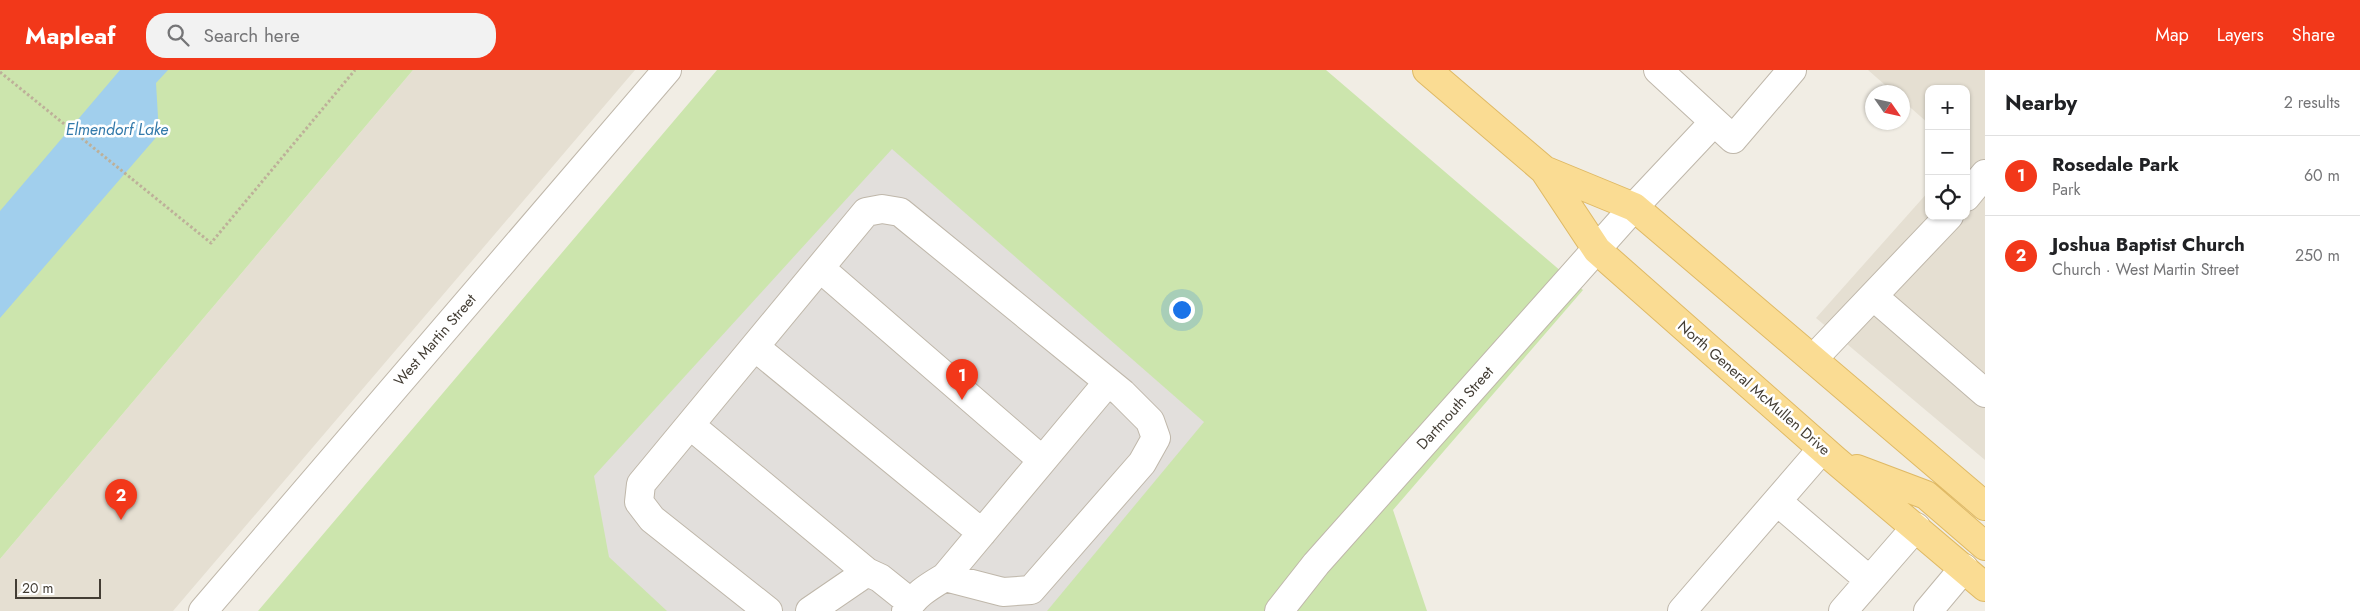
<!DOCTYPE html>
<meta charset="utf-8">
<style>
body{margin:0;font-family:Jost,sans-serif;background:#f2f2f2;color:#202124}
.controls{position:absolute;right:15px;top:15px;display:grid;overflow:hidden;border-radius:10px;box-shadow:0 1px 4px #0004}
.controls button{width:45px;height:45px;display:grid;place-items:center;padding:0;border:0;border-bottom:1px solid #e0e0e0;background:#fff;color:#202124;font:25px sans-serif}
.compass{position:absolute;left:1865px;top:15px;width:45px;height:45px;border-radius:50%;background:#fff;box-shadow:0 1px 4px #0004;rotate:124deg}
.scale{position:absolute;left:15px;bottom:12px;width:86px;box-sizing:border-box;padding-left:5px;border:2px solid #433d34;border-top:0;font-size:14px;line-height:18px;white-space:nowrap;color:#433d34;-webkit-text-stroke:4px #fff;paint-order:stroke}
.you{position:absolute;left:1181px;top:239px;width:18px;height:18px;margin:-12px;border:4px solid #fff;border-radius:50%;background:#1a73e8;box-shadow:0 0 0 8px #1a73e833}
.badge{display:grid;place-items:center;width:32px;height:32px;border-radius:50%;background:#f2381a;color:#fff;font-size:16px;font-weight:700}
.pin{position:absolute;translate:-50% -41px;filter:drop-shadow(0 1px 2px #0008)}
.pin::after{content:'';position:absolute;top:26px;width:18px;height:15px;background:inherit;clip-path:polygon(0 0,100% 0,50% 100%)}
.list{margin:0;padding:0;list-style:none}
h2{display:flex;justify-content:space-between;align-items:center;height:65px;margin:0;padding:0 20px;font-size:21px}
h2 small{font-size:16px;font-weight:400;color:#757577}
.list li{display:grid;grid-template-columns:32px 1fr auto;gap:15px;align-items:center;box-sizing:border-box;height:80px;padding:0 20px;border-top:1px solid #e0e0e0}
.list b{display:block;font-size:19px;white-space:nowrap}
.list p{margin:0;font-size:16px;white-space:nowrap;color:#757577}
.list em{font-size:16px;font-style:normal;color:#757577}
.icon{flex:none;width:28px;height:28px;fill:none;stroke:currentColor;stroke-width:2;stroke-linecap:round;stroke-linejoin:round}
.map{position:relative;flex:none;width:1985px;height:541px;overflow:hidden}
header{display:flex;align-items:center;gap:30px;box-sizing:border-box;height:70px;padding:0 25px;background:#f2381a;color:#fff}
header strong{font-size:24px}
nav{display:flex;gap:28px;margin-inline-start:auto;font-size:18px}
.search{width:350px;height:45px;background:#f2f2f2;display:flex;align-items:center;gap:12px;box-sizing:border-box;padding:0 18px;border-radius:20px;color:#757577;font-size:19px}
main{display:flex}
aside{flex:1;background:#fff}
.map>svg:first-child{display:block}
.residential{fill:#e5dfd2}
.green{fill:#cce5ad}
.parking{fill:#e2dfdc}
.water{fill:#a1cfed}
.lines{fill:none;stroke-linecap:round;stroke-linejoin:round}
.minor-casing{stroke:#bfb7aa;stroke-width:30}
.major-casing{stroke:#dfb964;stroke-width:30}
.path{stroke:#bdb099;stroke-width:3;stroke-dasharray:2.5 2.5;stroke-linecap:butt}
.minor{stroke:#fff;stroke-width:28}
.major{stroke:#fadc93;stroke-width:28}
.labels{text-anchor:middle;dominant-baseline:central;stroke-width:5;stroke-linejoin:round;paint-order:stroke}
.street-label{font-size:15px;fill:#433d34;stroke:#fff}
.water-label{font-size:16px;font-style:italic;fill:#3279aa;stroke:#fff}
</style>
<header>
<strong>Mapleaf</strong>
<div class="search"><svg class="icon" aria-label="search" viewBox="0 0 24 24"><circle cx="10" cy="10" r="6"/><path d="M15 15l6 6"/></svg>Search here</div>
<nav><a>Map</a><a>Layers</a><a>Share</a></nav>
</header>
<main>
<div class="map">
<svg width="1985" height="541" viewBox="0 0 1985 541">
<rect width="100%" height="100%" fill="#f1ede4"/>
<path class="residential" d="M413 0H635L173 541H0V489Z
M1868 0H1985V390L1816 248 1929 121V146H1966V19H1929V54L1903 31 1902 22H1893Z"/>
<path class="green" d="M0 0H413L0 489Z
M717 0H1326L1583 220 1393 440 1427 541H258Z"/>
<path class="parking" d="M892 79 1204 352 1047 541H667L609 487 594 406Z"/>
<path class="water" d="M120 0H168L156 13 159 64 0 248V141Z"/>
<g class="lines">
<defs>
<path id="minor" d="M1658 0 1733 69 1792 0
M1966 127 1985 104
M820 198 1042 390
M1873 226 1985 323
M755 277 982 463
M1813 289 1949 146
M690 355 867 502
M1778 432 1869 510
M945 507 1108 312
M203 541 667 0
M768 541 652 449 639 432 641 414 866 142 882 139 900 142 1122 323 1150 351 1156 368 1142 393 1031 520 1003 522 945 507C930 516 914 525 906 541
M810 541 867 502 880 508 910 532
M1279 541 1316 494 1634 137 1713 53
M1682 541 1822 379
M1843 541 1916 457
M1928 541 1964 498"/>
<path id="major" d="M1427 0 1544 100 1597 180 1835 390 1985 517
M1544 100 1634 137 1985 436
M1857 399 1926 425 1985 476"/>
</defs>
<use href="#minor" class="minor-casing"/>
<use href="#major" class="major-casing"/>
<path class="path" d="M0 2 211 173 355 0"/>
<use href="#minor" class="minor"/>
<use href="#major" class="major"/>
</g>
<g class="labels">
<g class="street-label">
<text transform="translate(435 270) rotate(-49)">West Martin Street</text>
<text transform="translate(1754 318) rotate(41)">North General McMullen Drive</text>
<text transform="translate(1455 338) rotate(-48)">Dartmouth Street</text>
</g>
<g class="water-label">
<text x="117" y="59">Elmendorf Lake</text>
</g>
</g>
</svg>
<div class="controls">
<button>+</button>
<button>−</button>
<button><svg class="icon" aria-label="locate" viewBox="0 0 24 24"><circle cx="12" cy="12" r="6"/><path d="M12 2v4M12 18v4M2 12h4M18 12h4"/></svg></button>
</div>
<svg class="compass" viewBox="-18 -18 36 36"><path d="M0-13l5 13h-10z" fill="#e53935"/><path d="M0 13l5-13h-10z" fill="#757577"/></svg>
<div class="scale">20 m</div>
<div class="you"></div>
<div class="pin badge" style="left:962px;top:330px">1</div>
<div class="pin badge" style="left:121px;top:450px">2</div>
</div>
<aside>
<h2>Nearby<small>2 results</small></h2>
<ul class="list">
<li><span class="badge">1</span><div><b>Rosedale Park</b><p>Park</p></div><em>60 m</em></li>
<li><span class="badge">2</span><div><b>Joshua Baptist Church</b><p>Church · West Martin Street</p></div><em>250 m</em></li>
</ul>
</aside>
</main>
